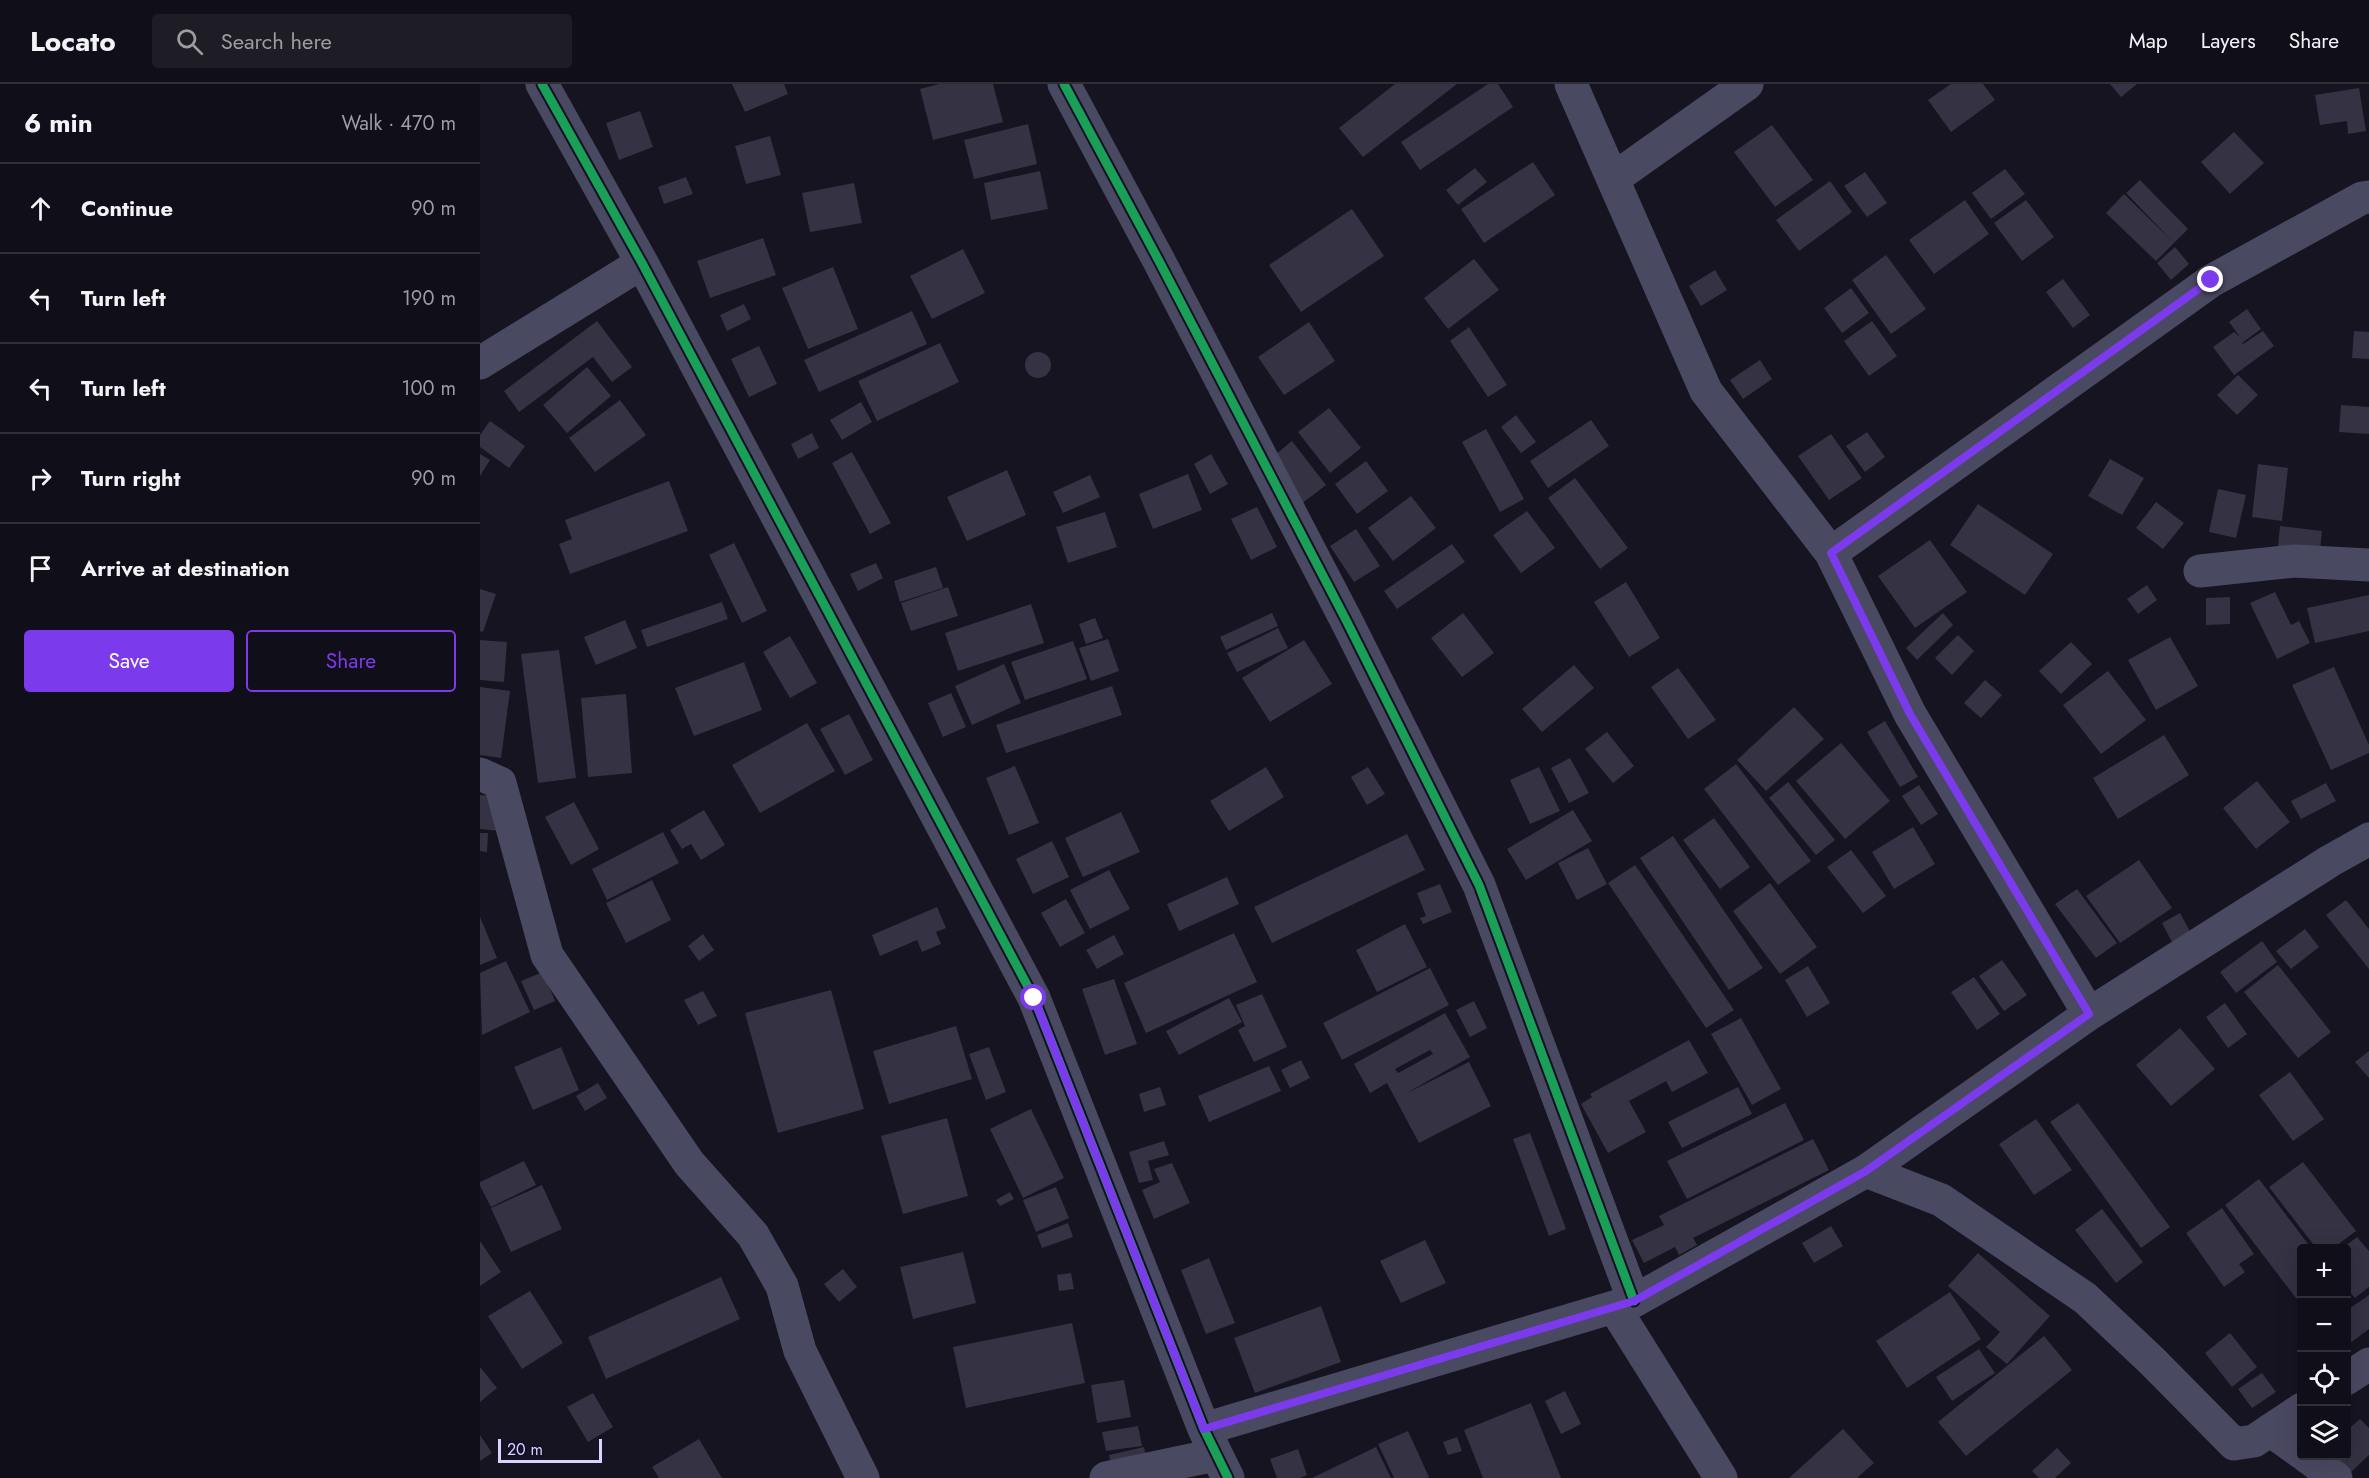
<!DOCTYPE html>
<meta charset="utf-8">
<style>
body{margin:0;font-family:Jost,sans-serif;background:#1e1d26;color:#f1f3f6}
.controls{position:absolute;right:18px;bottom:18px;display:grid;overflow:hidden;border-radius:6px;box-shadow:0 6px 24px #0002}
.controls button{width:54px;height:54px;display:grid;place-items:center;padding:0;border:0;border-bottom:2px solid #302f38;background:#100f19;color:#f1f3f6;font:30px sans-serif}
.scale{position:absolute;left:18px;bottom:15px;width:104px;box-sizing:border-box;padding-left:6px;border:3px solid #d9d4ff;border-top:0;font-size:16px;line-height:21px;white-space:nowrap;color:#d9d4ff;-webkit-text-stroke:4px #130f26;paint-order:stroke}
.stop{position:absolute;width:18px;height:18px;margin:-14px;border:4px solid #7c3aed;border-radius:50%;background:#fff}
.stop.end{background:#7c3aed;border-color:#fff;box-shadow:0 2px 6px #0008}
.list{margin:0;padding:0;list-style:none}
h2{display:flex;justify-content:space-between;align-items:center;height:78px;margin:0;padding:0 24px;font-size:26px}
h2 small{font-size:20px;font-weight:400;color:#9c9ca2}
.list li{display:grid;grid-template-columns:39px 1fr auto;gap:18px;align-items:center;box-sizing:border-box;height:90px;padding:0 24px;border-top:2px solid #302f38}
.list b{display:block;font-size:22px;white-space:nowrap}
.list em{font-size:20px;font-style:normal;color:#9c9ca2}
.actions{display:flex;gap:12px;padding:18px 24px}
.actions a{flex:1;padding:14px 0;border:2px solid #7c3aed;border-radius:6px;text-align:center;font-size:21px;color:#7c3aed}
.actions .main{background:#7c3aed;color:#fff}
.icon{flex:none;width:33px;height:33px;fill:none;stroke:currentColor;stroke-width:2;stroke-linecap:round;stroke-linejoin:round}
.map{position:relative;flex:none;width:1889px;height:1394px;overflow:hidden}
header{display:flex;align-items:center;gap:36px;box-sizing:border-box;height:84px;padding:0 30px;background:#100f19;border-bottom:2px solid #302f38}
header strong{font-size:28px}
nav{display:flex;gap:33px;margin-inline-start:auto;font-size:21px}
.search{width:420px;height:54px;background:#1e1d26;display:flex;align-items:center;gap:15px;box-sizing:border-box;padding:0 21px;border-radius:6px;color:#9c9ca2;font-size:22px}
main{display:flex}
aside{flex:1;background:#100f19}
.map>svg:first-child{display:block}
.building{fill:#343243;fill-rule:evenodd}
.lines{fill:none;stroke-linecap:round;stroke-linejoin:round}
.minor{stroke:#4a4962;stroke-width:33}
.cycleway-casing{stroke:#130f26;stroke-width:13}
.cycleway{stroke:#1a9f57;stroke-width:9}
.route{stroke:#7c3aed;stroke-width:8}
</style>
<header>
<strong>Locato</strong>
<div class="search"><svg class="icon" aria-label="search" viewBox="0 0 24 24"><circle cx="10" cy="10" r="6"/><path d="M15 15l6 6"/></svg>Search here</div>
<nav><a>Map</a><a>Layers</a><a>Share</a></nav>
</header>
<main>
<aside>
<h2>6 min<small>Walk · 470 m</small></h2>
<ul class="list">
<li><svg class="icon" aria-label="ahead" viewBox="0 0 24 24"><path d="M12 20V5M6 11l6-6 6 6"/></svg><div><b>Continue</b></div><em>90 m</em></li>
<li><svg class="icon" aria-label="left" viewBox="0 0 24 24"><path d="M17 20v-9H6M10 6l-5 5 5 5"/></svg><div><b>Turn left</b></div><em>190 m</em></li>
<li><svg class="icon" aria-label="left" viewBox="0 0 24 24"><path d="M17 20v-9H6M10 6l-5 5 5 5"/></svg><div><b>Turn left</b></div><em>100 m</em></li>
<li><svg class="icon" aria-label="right" viewBox="0 0 24 24"><path d="M7 20v-9h11M14 6l5 5-5 5"/></svg><div><b>Turn right</b></div><em>90 m</em></li>
<li><svg class="icon" aria-label="arrive" viewBox="0 0 24 24"><path d="M6 21V4h12l-3 4 3 4H6"/></svg><div><b>Arrive at destination</b></div></li>
</ul>
<div class="actions"><a class="main">Save</a><a>Share</a></div>
</aside>
<div class="map">
<svg width="1889" height="1394" viewBox="0 0 1889 1394">
<rect width="100%" height="100%" fill="#161421"/>
<path class="building" d="M252 0H304L308 10 265 28Z
M459 0H513L523 38 453 56 440 5Z
M915 0H977L883 73 859 44Z
M1008 0H1018L1033 23 940 86 921 58Z
M1471 0H1503L1515 16 1471 48 1448 16Z
M1630 0H1657L1641 13Z
M1879 4 1886 47 1868 50 1867 37 1840 41 1835 11Z
M160 27 173 63 139 76 126 39Z
M548 40 557 80 494 95 484 56Z
M1292 41 1333 96 1295 123 1254 68Z
M1754 48 1784 79 1750 110 1721 78Z
M290 52 301 91 266 100 255 62Z
M1053 78 1075 111 1004 159 981 125Z
M995 84 1007 98 978 121 966 106Z
M1525 85 1545 110 1511 135 1492 109Z
M560 87 568 125 511 136 504 99Z
M1385 88 1407 119 1387 133 1364 102Z
M206 93 213 110 184 120 178 103Z
M1660 96 1708 145 1676 177 1626 129 1644 110 1693 158 1646 109Z
M1350 97 1372 128 1319 167 1296 136Z
M374 99 382 139 330 148 322 109Z
M1485 116 1509 150 1454 190 1429 156Z
M1546 116 1574 153 1542 177 1514 139Z
M872 125 904 172 821 228 789 181Z
M283 154 296 191 230 214 217 177Z
M1695 163 1709 180 1691 196 1677 179Z
M483 165 505 209 452 235 430 192Z
M1406 171 1446 225 1411 250 1372 196Z
M994 175 1019 206 968 245 944 214Z
M353 183 378 245 328 265 302 204Z
M1235 186 1247 206 1221 222 1209 202Z
M1583 195 1610 231 1593 244 1566 208Z
M1371 204 1389 229 1362 249 1344 224Z
M264 220 271 235 247 247 240 231Z
M1767 225 1781 245 1762 259 1763 260 1783 247 1794 262 1754 291 1733 263 1754 248 1760 253 1749 238Z
M432 227 447 260 339 308 324 276Z
M117 237 152 283 132 298 113 273 39 328 24 307Z
M1392 237 1417 272 1389 292 1364 257Z
M829 238 855 277 804 311 778 273Z
M989 243 1027 301 1008 313 970 257Z
M1874 247 1889 248V275L1872 274Z
M460 259 479 298 397 337 378 297Z
M279 262 297 300 269 313 251 275Z
M545 281a13 13 0 1 1 26 0a13 13 0 1 1-26 0Z
M1280 276 1292 295 1263 315 1250 296Z
M107 283 131 312 87 349 63 321Z
M1758 291 1778 311 1757 331 1737 311Z
M140 316 166 351 115 388 89 354Z
M381 318 392 338 362 356 350 336Z
M1861 321 1889 323V350L1859 348Z
M849 324 881 364 850 389 818 348Z
M1036 331 1056 358 1041 369 1021 343Z
M1111 336 1129 362 1068 404 1050 377Z
M10 337 45 362 29 384 0 363V351Z
M1006 345 1044 415 1020 428 982 358Z
M1387 348 1405 373 1385 388 1366 362Z
M332 349 339 364 318 375 311 360Z
M1351 350 1382 394 1349 416 1318 372Z
M812 357 846 401 820 421 786 378Z
M372 368 411 439 390 450 352 379Z
M0 370 10 376 0 392Z
M731 370 748 400 730 410 714 380Z
M1630 375 1664 394 1642 431 1608 412Z
M886 377 908 407 877 430 855 400Z
M1778 380 1808 384 1802 437 1772 433Z
M527 386 546 431 487 457 467 413Z
M708 390 722 426 673 445 659 410Z
M610 391 620 413 583 429 573 408Z
M1095 394 1148 464 1120 485 1068 414Z
M189 397 208 447 90 490 79 460 92 455 85 436Z
M1738 405 1766 411 1756 454 1729 448Z
M931 412 956 444 913 477 888 444Z
M1676 418 1704 439 1683 465 1656 444Z
M1498 420 1573 470 1545 511 1470 461Z
M777 423 797 463 771 476 751 435Z
M1047 427 1075 464 1041 489 1013 451Z
M625 428 637 463 588 479 576 443Z
M1800 442 1842 447 1840 466 1798 462Z
M876 445 900 482 874 498 850 462Z
M1450 456 1487 508 1435 544 1398 492Z
M254 459 287 527 262 539 229 471Z
M972 460 985 478 917 525 904 507Z
M396 479 403 494 378 507 370 490Z
M456 483 463 504 420 518 414 497Z
M1146 498 1180 554 1149 573 1114 518Z
M1667 501 1677 516 1658 530 1647 515Z
M468 503 478 532 431 547 421 519Z
M0 505 16 510 3 548 0 547Z
M1795 508 1811 541 1819 537 1830 559 1797 575 1770 519Z
M1889 511V547L1835 559 1827 524Z
M1750 513V540L1726 541V514Z
M242 518 248 535 167 563 161 546Z
M551 520 564 559 478 587 465 549Z
M792 529 798 542 746 566 740 553Z
M983 529 1014 569 982 593 951 554Z
M1463 529 1473 541 1437 576 1426 564Z
M615 534 623 554 606 560 599 540Z
M145 536 157 564 116 581 104 553Z
M798 544 808 564 757 588 747 569Z
M1478 551 1494 567 1472 591 1455 574Z
M310 552 337 599 310 614 283 568Z
M1690 553 1718 602 1676 626 1648 576Z
M628 555 639 587 611 597 599 564Z
M0 556 27 558 24 598 0 596Z
M824 556 852 600 790 638 762 594Z
M593 557 607 595 545 616 531 578Z
M1591 558 1612 580 1581 610 1559 587Z
M79 566 96 694 58 699 41 570Z
M264 578 282 626 214 652 195 604Z
M524 580 541 619 492 641 475 602Z
M1094 581 1114 604 1062 648 1042 625Z
M1854 583 1889 661V669L1851 686 1812 601Z
M1198 584 1236 636 1208 655 1171 603Z
M1628 587 1666 636 1621 670 1583 621Z
M1505 596 1522 611 1501 634 1484 619Z
M632 602 642 631 526 669 516 641Z
M0 603 30 607 21 674 0 671Z
M471 609 486 643 463 653 448 619Z
M146 610 152 689 108 693 101 614Z
M1314 623 1344 655 1286 707 1257 676Z
M369 630 393 676 365 691 340 645Z
M1405 637 1438 693 1420 703 1387 648Z
M327 639 355 687 280 729 252 681Z
M1127 648 1154 682 1133 699 1105 665Z
M1684 651 1709 691 1638 735 1613 694Z
M1361 659 1410 717 1365 755 1316 697Z
M1090 674 1109 709 1089 719 1071 684Z
M1256 680 1331 777 1298 801 1224 705Z
M535 682 559 739 529 751 506 694Z
M786 683 804 713 749 747 730 717Z
M888 683 905 710 887 721 871 693Z
M1059 683 1080 727 1050 740 1030 696Z
M1777 697 1810 738 1776 765 1743 724Z
M1308 698 1355 756 1336 771 1289 714Z
M1846 699 1856 717 1821 735 1811 717Z
M1439 701 1458 730 1441 741 1422 712Z
M0 711 22 712 20 747 0 745Z
M94 718 119 765 91 781 65 733Z
M224 726 245 761 221 776 211 760 202 765 190 746Z
M1093 726 1112 757 1046 796 1027 765Z
M641 728 660 768 603 793 585 754Z
M1234 734 1270 783 1240 805 1203 756Z
M1433 743 1455 780 1414 805 1392 768Z
M183 748 199 779 127 816 112 785Z
M0 749H8L7 768 0 767Z
M927 750 945 786 792 859 774 823Z
M1193 752 1283 884 1249 906 1160 774Z
M572 757 589 793 553 810 536 775Z
M1108 764 1127 800 1097 816 1078 779Z
M1371 766 1406 812 1383 829 1347 783Z
M1659 776 1692 824 1640 859 1606 812Z
M1155 781 1254 926 1226 944 1128 799Z
M629 786 650 825 610 845 590 806Z
M747 793 759 820 699 847 687 820Z
M172 796 191 836 146 859 126 819Z
M1290 799 1337 863 1300 890 1253 827Z
M960 800 972 828 943 840 940 834 946 832 937 809Z
M1597 805 1637 859 1616 874 1575 820Z
M586 815 605 849 580 863 561 829Z
M1866 816 1889 845V885L1846 831Z
M457 823 466 844 456 848 461 860 442 868 437 856 400 872 392 851Z
M1700 829 1712 851 1693 860 1682 839Z
M0 833 17 874 0 881Z
M925 840 947 883 897 908 876 866Z
M1825 845 1839 863 1811 885 1796 867Z
M754 849 777 898 666 949 644 899Z
M223 850 234 866 219 877 208 862Z
M634 851 644 870 617 885 606 866Z
M1782 857 1797 878 1756 909 1740 888Z
M1522 876 1547 911 1524 927 1499 892Z
M26 877 50 928 2 951 0 889Z
M1798 881 1851 948 1818 974 1764 908Z
M1328 882 1350 919 1327 933 1305 896Z
M950 884 969 921 862 976 843 939Z
M63 888 75 917 54 926 41 897Z
M1494 893 1520 930 1497 946 1471 908Z
M634 895 657 960 625 971 602 905Z
M351 906 384 1025 298 1049 265 929Z
M223 907 237 932 218 941 204 916Z
M782 910 807 963 774 978 758 946 765 942 756 921Z
M749 914 762 938 699 971 686 947Z
M994 917 1007 944 990 953 976 926Z
M1745 919 1767 950 1748 964 1726 933Z
M965 929 990 973 925 1010 989 978 1011 1022 939 1059 907 999 890 1009 874 980ZM950 966 953 970 918 989 915 985Z
M1261 934 1301 1005 1272 1021 1231 950Z
M476 942 492 995 409 1020 393 967Z
M1700 944 1735 985 1691 1022 1656 981Z
M1209 956 1228 989 1192 1008 1186 997 1149 1017 1166 1048 1128 1069 1101 1020 1112 1013 1110 1010Z
M81 963 99 1006 53 1026 34 983Z
M509 963 526 1008 506 1016 489 970Z
M1889 967V994L1875 978Z
M821 976 830 994 810 1004 801 986Z
M789 982 801 1007 729 1038 718 1012Z
M1810 988 1844 1035 1813 1057 1779 1011Z
M118 999 127 1014 105 1027 96 1012Z
M680 1003 686 1021 664 1028 659 1010Z
M1258 1003 1272 1030 1202 1064 1188 1038Z
M1305 1019 1324 1056 1207 1115 1187 1077Z
M1598 1019 1690 1143 1661 1164 1570 1038Z
M551 1025 584 1094 543 1114 510 1045Z
M467 1034 488 1112 423 1130 401 1052Z
M1556 1035 1592 1086 1554 1111 1519 1060Z
M1050 1049 1086 1145 1069 1152 1033 1055Z
M1333 1055 1349 1086 1213 1154 1217 1161 1199 1171 1195 1163 1164 1179 1152 1156 1184 1141 1179 1132Z
M684 1057 689 1071 668 1077 673 1096 659 1099 649 1068Z
M44 1077 56 1101 11 1123 0 1102V1098Z
M1823 1078 1876 1147 1853 1164H1836L1789 1103Z
M692 1079 710 1119 674 1135 662 1106 680 1098 674 1085Z
M1779 1095 1831 1164H1822V1222L1745 1121Z
M62 1101 82 1145 31 1168 11 1124Z
M576 1103 589 1134 556 1148 543 1116Z
M530 1108 534 1115 520 1122 516 1116Z
M1742 1124 1774 1170 1759 1180 1765 1188 1744 1203 1706 1149Z
M1622 1125 1663 1178 1636 1199 1595 1146Z
M588 1139 593 1153 562 1164 557 1151Z
M1351 1142 1363 1162 1334 1179 1322 1159Z
M1877 1153 1889 1167V1203L1875 1214 1866 1204V1164H1863Z
M945 1156 966 1199 921 1219 900 1177Z
M0 1157 21 1188 0 1202Z
M483 1168 496 1219 433 1235 420 1183Z
M1498 1169 1570 1232 1527 1280 1506 1263 1520 1248 1468 1202Z
M729 1174 755 1239 726 1250 701 1186Z
M363 1185 377 1203 359 1218 344 1200Z
M591 1189 594 1205 579 1207 577 1191Z
M241 1193 260 1235 126 1295 108 1253Z
M50 1207 83 1259 42 1285 8 1232Z
M1470 1208 1501 1255 1427 1304 1396 1257Z
M1889 1211V1245L1866 1262V1227Z
M841 1222 861 1278 775 1309 754 1254Z
M592 1239 605 1299 486 1324 473 1263Z
M1750 1249 1777 1283 1752 1303 1725 1269Z
M1564 1252 1592 1286 1486 1372 1458 1338Z
M1499 1265 1515 1289 1472 1317 1456 1293Z
M0 1283 17 1304 0 1318Z
M1782 1289 1796 1308 1772 1324 1758 1305Z
M644 1296 651 1333 617 1339 611 1301Z
M1085 1307 1101 1340 1081 1350 1065 1317Z
M113 1309 133 1343 108 1358 87 1323Z
M1051 1319 1081 1394H1003L984 1346Z
M1880 1335 1889 1344V1371L1869 1390 1851 1372H1866V1347Z
M658 1342 662 1362 626 1367 622 1348Z
M1363 1345 1394 1379 1377 1394H1309Z
M928 1347 949 1393 946 1394H914L898 1360Z
M0 1351 12 1369 0 1377Z
M977 1353 982 1367 968 1371 963 1358Z
M219 1355 242 1394H179L172 1383Z
M664 1363 667 1378 632 1385 629 1371Z
M896 1363 911 1394H832Z
M1577 1364 1591 1379 1575 1394H1559L1552 1387Z
M818 1365 827 1391 820 1394H797L790 1375Z"/>
<g class="lines">
<path class="minor" d="M62 0 162 179 554 914 724 1345 748 1394
M584 0 679 177 866 536 999 801 1154 1217
M1091 0 1226 307 1351 469 1430 630 1609 930
M1133 95 1267 0
M0 279 162 179
M1351 469 1731 197 1882 114 1889 113
M1720 487 1814 477 1889 481
M0 690 20 699 67 871 209 1079 273 1151 302 1202 320 1267 383 1394
M1386 1087 1461 1116 1605 1214 1672 1277 1754 1360 1774 1357 1822 1325
M1134 1223 1241 1394
M1866 1295 1889 1280
M724 1345 1154 1217 1386 1087 1609 930 1850 777 1889 755
M1790 1346 1822 1369
M1826 1372 1856 1394
M626 1394 735 1371"/>
<defs>
<path id="cycleway" d="M62 0 162 179 554 914 724 1345 748 1394
M584 0 679 177 866 536 999 801 1154 1217"/>
</defs>
<use href="#cycleway" class="cycleway-casing"/>
<use href="#cycleway" class="cycleway"/>
</g>
<g class="lines">
<path class="route" d="M554 914 724 1345 1154 1217 1386 1087 1609 930 1430 630 1351 469 1731 196"/>
</g>
</svg>
<div class="controls">
<button>+</button>
<button>−</button>
<button><svg class="icon" aria-label="locate" viewBox="0 0 24 24"><circle cx="12" cy="12" r="6"/><path d="M12 2v4M12 18v4M2 12h4M18 12h4"/></svg></button>
<button><svg class="icon" aria-label="layers" viewBox="0 0 24 24"><path d="M12 4l9 5-9 5-9-5zM3 14l9 5 9-5"/></svg></button>
</div>
<div class="scale">20 m</div>
<div class="stop" style="left:554px;top:914px"></div>
<div class="stop end" style="left:1731px;top:196px"></div>
</div>
</main>
